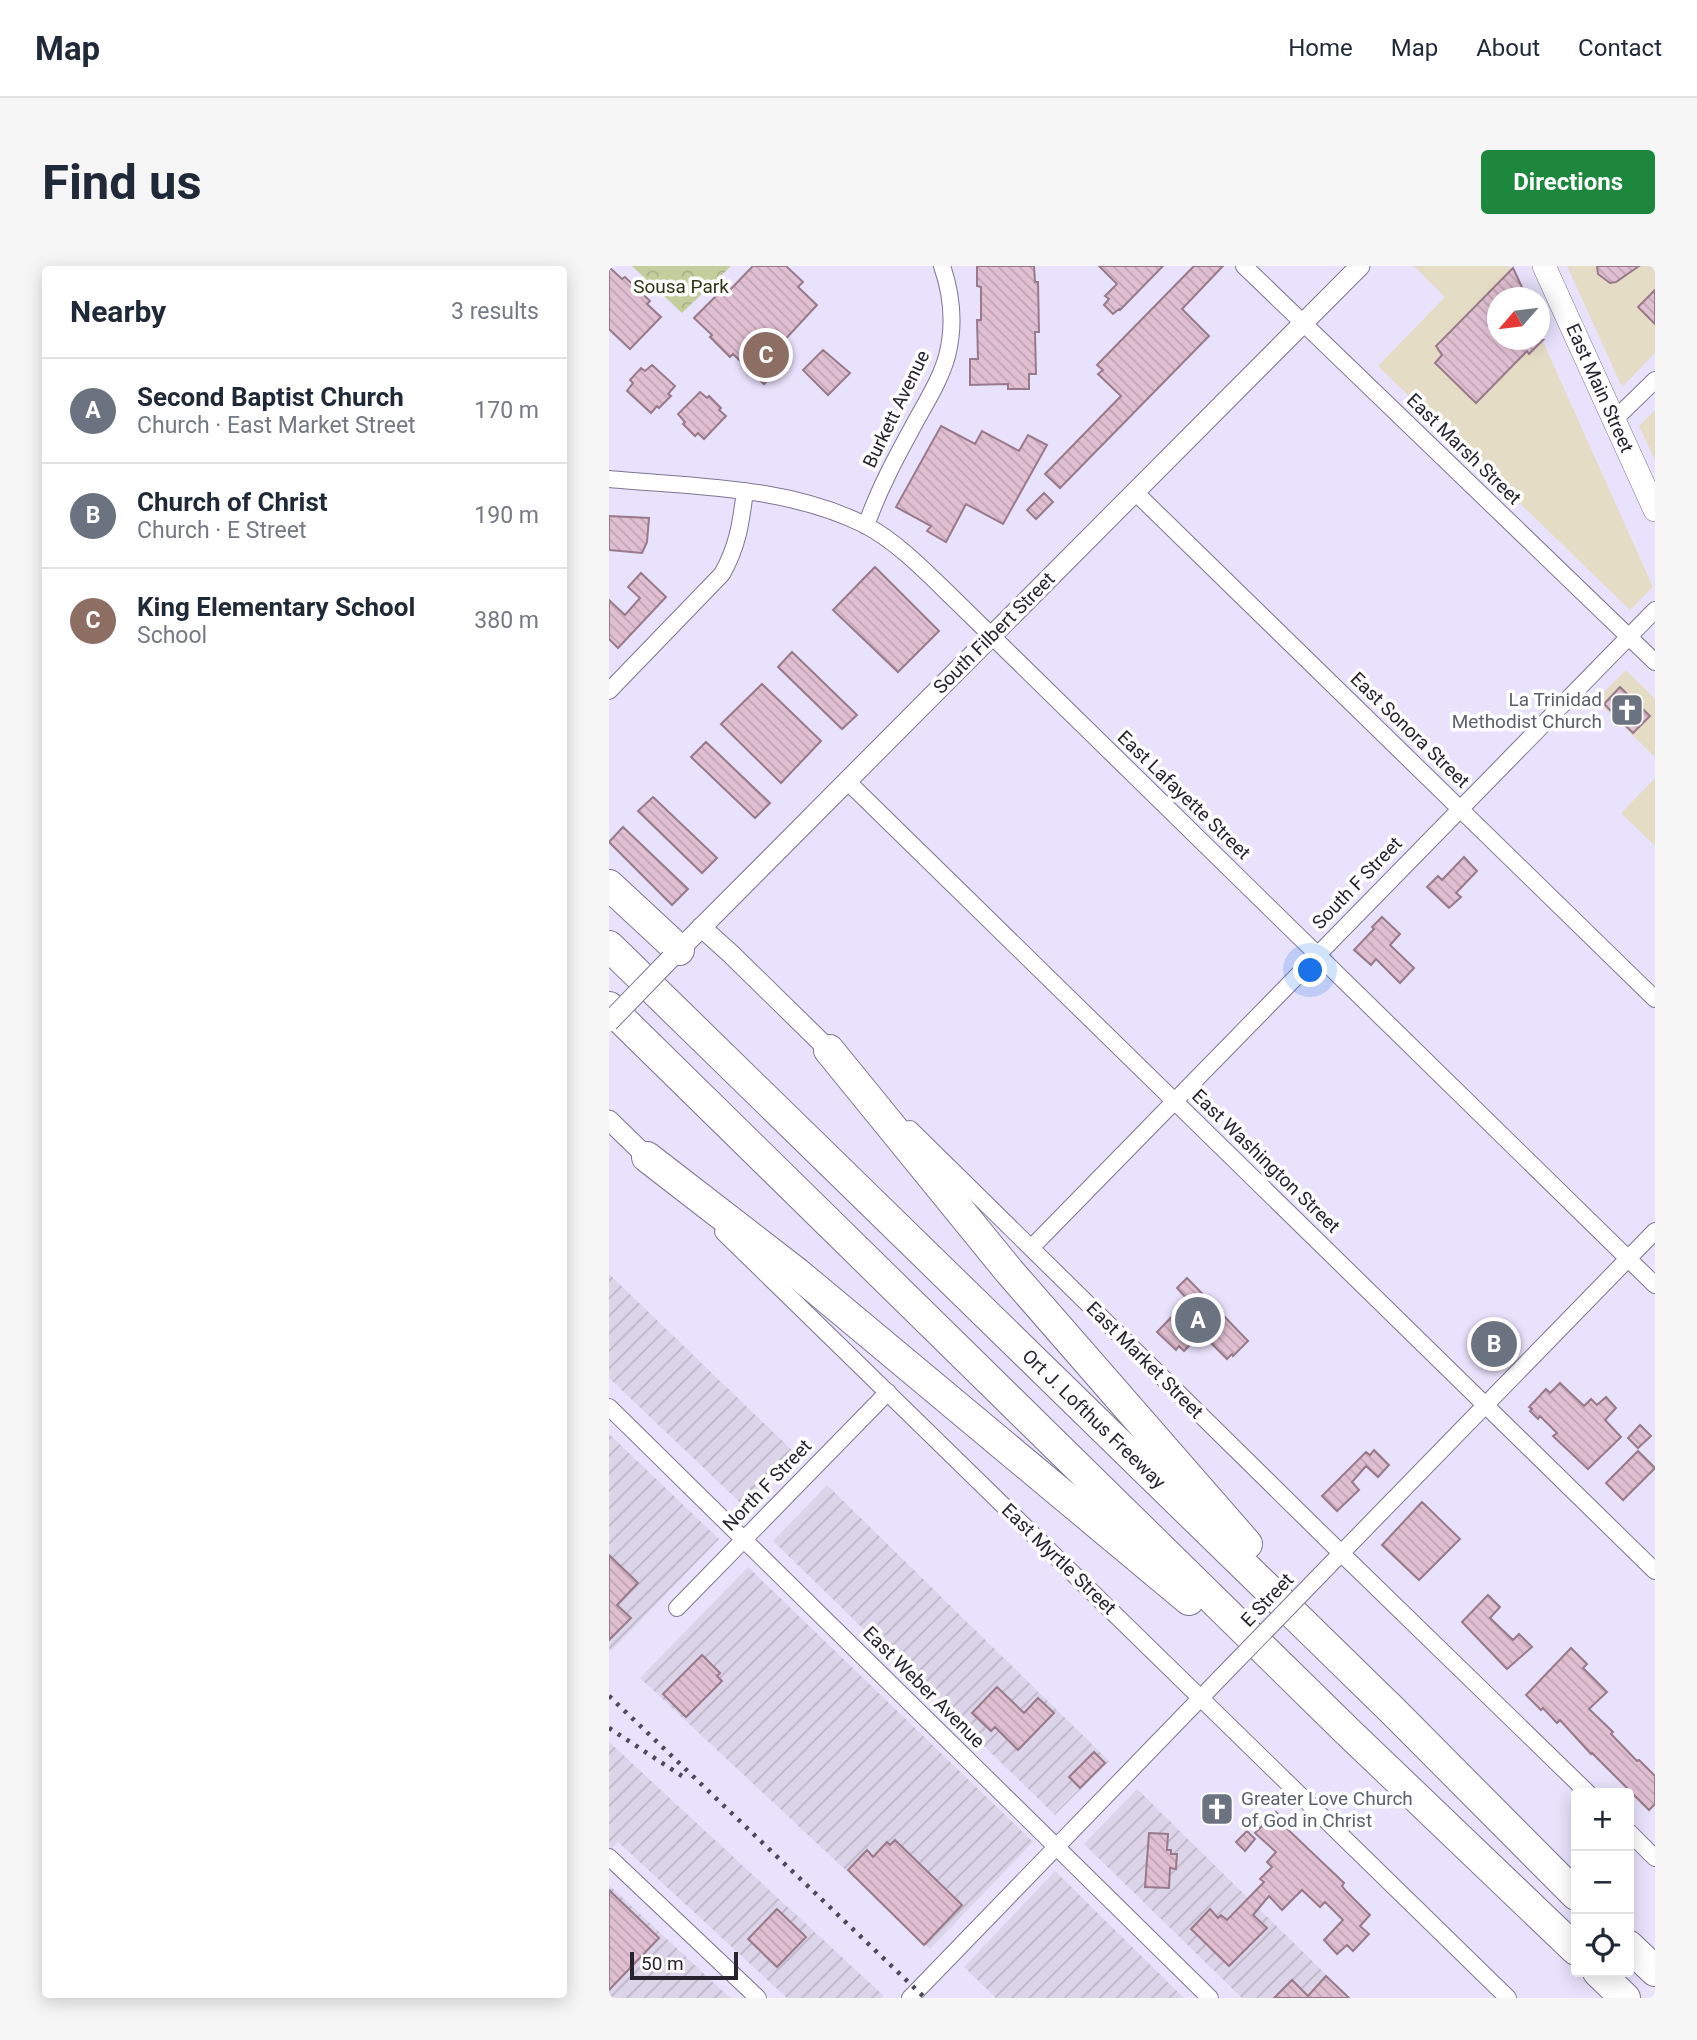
<!DOCTYPE html>
<meta charset="utf-8">
<style>
body{margin:0;font-family:Roboto,sans-serif;background:#f6f6f7;color:#1f2937}
.controls{position:absolute;right:21px;bottom:21px;display:grid;overflow:hidden;border-radius:7px;box-shadow:0 4px 18px #0003}
.controls button{width:63px;height:63px;display:grid;place-items:center;padding:0;border:0;border-bottom:2px solid #e0e1e3;background:#fff;color:#1f2937;font:35px sans-serif}
.compass{position:absolute;left:878px;top:21px;width:63px;height:63px;border-radius:50%;background:#fff;box-shadow:0 4px 18px #0003;rotate:242deg}
.scale{position:absolute;left:21px;bottom:18px;width:108px;box-sizing:border-box;padding-left:7px;border:4px solid #272430;border-top:0;font-size:19px;line-height:24px;white-space:nowrap;color:#272430;-webkit-text-stroke:5px #fff;paint-order:stroke}
.you{position:absolute;left:702px;top:705px;width:24px;height:24px;margin:-18px;border:5px solid #fff;border-radius:50%;background:#1a73e8;box-shadow:0 0 0 10px #1a73e833}
.badge{display:grid;place-items:center;width:46px;height:46px;border-radius:50%;background:#1c873d;color:#fff;font-size:23px;font-weight:700}
.pin{position:absolute;translate:-50% -50%;border:4px solid #fff;box-shadow:0 2px 7px #0006}
.list{margin:0;padding:0;list-style:none}
h2{display:flex;justify-content:space-between;align-items:center;height:91px;margin:0;padding:0 28px;font-size:30px}
h2 small{font-size:23px;font-weight:400;color:#747a83}
.list li{display:grid;grid-template-columns:46px 1fr auto;gap:21px;align-items:center;box-sizing:border-box;height:105px;padding:0 28px;border-top:2px solid #e0e1e3}
.list b{display:block;font-size:26px;white-space:nowrap}
.list p{margin:0;font-size:23px;white-space:nowrap;color:#747a83}
.list em{font-size:23px;font-style:normal;color:#747a83}
.icon{flex:none;width:38px;height:38px;fill:none;stroke:currentColor;stroke-width:2;stroke-linecap:round;stroke-linejoin:round}
.map{position:relative;flex:none;width:1046px;height:1732px;overflow:hidden;border-radius:7px}
header{display:flex;align-items:center;gap:42px;box-sizing:border-box;height:98px;padding:0 35px;background:#fff;border-bottom:2px solid #e0e1e3}
header strong{font-size:33px}
nav{display:flex;gap:38px;margin-inline-start:auto;font-size:24px}
.intro{display:flex;align-items:center;justify-content:space-between;box-sizing:border-box;height:168px;padding:0 42px}
h1{margin:0;font-size:49px}
.button{padding:18px 32px;border-radius:7px;background:#1c873d;color:#fff;font-size:24px;font-weight:700}
main{display:flex;gap:42px;padding:0 42px}
aside{flex:1;background:#fff;border-radius:7px;box-shadow:0 4px 18px #0003}
.map>svg:first-child{display:block}
.commercial{fill:#e5dcc6}
.industrial{fill:url(#industrial-furrows)}
.park{fill:url(#park-crowns)}
.building{fill:url(#building-back-hatch);stroke:#987a8a;stroke-width:2}
.lines{fill:none;stroke-linecap:round;stroke-linejoin:round}
.minor-casing{stroke:#7d7592;stroke-width:18}
.tertiary-casing{stroke:#7d7592;stroke-width:21}
.secondary-casing{stroke:#7d7592;stroke-width:24}
.motorway-casing{stroke:#7d7592;stroke-width:32}
.minor{stroke:#fff;stroke-width:16}
.tertiary{stroke:#fff;stroke-width:19}
.secondary{stroke:#fff;stroke-width:23}
.motorway{stroke:#fff;stroke-width:30}
.rail{stroke:#4d4958;stroke-width:4.5;stroke-dasharray:3.5 7;stroke-linecap:butt}
.minor-bridge-casing{stroke:#7d7592;stroke-width:18;stroke-linecap:butt}
.tertiary-bridge-casing{stroke:#7d7592;stroke-width:21;stroke-linecap:butt}
.minor-bridge{stroke:#fff;stroke-width:16}
.tertiary-bridge{stroke:#fff;stroke-width:19}
.labels{text-anchor:middle;dominant-baseline:central;stroke-width:7;stroke-linejoin:round;paint-order:stroke}
.park-label{font-size:19px;fill:#2f3414;stroke:#fff}
.street-label{font-size:19px;fill:#272430;stroke:#fff}
.worship-label{font-size:19px;fill:#5b616d;stroke:#fff;text-anchor:end}
</style>
<header>
<strong>Map</strong>
<nav><a>Home</a><a>Map</a><a>About</a><a>Contact</a></nav>
</header>
<div class="intro"><h1>Find us</h1><a class="button">Directions</a></div>
<main>
<aside>
<h2>Nearby<small>3 results</small></h2>
<ul class="list">
<li><span class="badge" style="background:#6b7280">A</span><div><b>Second Baptist Church</b><p>Church · East Market Street</p></div><em>170 m</em></li>
<li><span class="badge" style="background:#6b7280">B</span><div><b>Church of Christ</b><p>Church · E Street</p></div><em>190 m</em></li>
<li><span class="badge" style="background:#8d6e63">C</span><div><b>King Elementary School</b><p>School</p></div><em>380 m</em></li>
</ul>
</aside>
<div class="map">
<svg width="1046" height="1732" viewBox="0 0 1046 1732">
<defs>
<pattern id="industrial-furrows" width="10" height="10" patternUnits="userSpaceOnUse" patternTransform="scale(1.75)"><rect width="10" height="10" fill="#dcd4e9"/><path d="M-1 1l2-2M0 10L10 0M9 11l2-2" fill="none" stroke="#bdb6c8"/></pattern>
<pattern id="park-crowns" width="20" height="18" patternUnits="userSpaceOnUse" patternTransform="scale(1.75)"><rect width="20" height="18" fill="#c4ce9d"/><path d="M2 6a3 3 0 1 1 6 0M12 15a3 3 0 1 1 6 0" fill="none" stroke="#a8b188"/></pattern>
<pattern id="building-back-hatch" width="6" height="6" patternUnits="userSpaceOnUse" patternTransform="scale(1.75)"><rect width="6" height="6" fill="#e0bfd1"/><path d="M-1 5l2 2M0 0l6 6M5-1l2 2" fill="none" stroke="#c0a4b4"/></pattern>
</defs>
<rect width="100%" height="100%" fill="#e8e2fc"/>
<path class="commercial" d="M805 0H900L914 31 888 32V74H930L931 69 1044 321 1021 344 769 100 836 31Z
M958 0H1042L1046 4V87L1013 121Z
M1046 144V194L1030 160Z
M1017 404 1046 433V491L987 434Z
M1046 512V580L1012 547Z"/>
<path class="industrial" d="M0 1008 190 1191 139 1244 0 1112Z
M0 1168 110 1273 2 1385 0 1383Z
M218 1219 500 1495 446 1549 164 1275Z
M139 1301 424 1576 321 1683 31 1412Z
M0 1476 275 1730 273 1732H178L9 1576 0 1585Z
M528 1523 741 1732H633L475 1578Z
M446 1605 575 1732H387L355 1701Z
M0 1619 121 1732H0Z"/>
<path class="park" d="M23 0H122L73 47Z"/>
<path class="building" d="M144 0H177L194 16 189 21 208 39 171 79 182 89 155 118 124 88 121 91 101 71 103 69 85 52 113 24 117 28Z
M368 0H425L426 16H429L430 66H426L427 108H420V123H399V118L361 119V93H369L368 54H372V21L368 20Z
M490 0H554L511 44 510 43 504 48 495 39 500 33 496 30 508 18Z
M585 0H614L573 43 600 70 451 222 436 208 512 130 489 108 494 104 488 99Z
M988 0H1030L1007 16 1001 17 989 8Z
M0 1 13 13 16 11 41 35 38 38 52 51 21 83 0 63Z
M904 2 918 32H888V74H934L920 88 918 85 867 137 826 97 833 89 827 80Z
M1046 24V58L1029 41Z
M214 84 241 107 219 129 194 104Z
M43 99 66 120 59 128 62 130 50 142 48 140 42 147 18 125 24 117 21 114 32 102 36 105Z
M91 126 98 132 100 130 112 142 110 144 117 150 95 173 89 167 86 170 74 158 76 156 69 148Z
M332 160 366 178 373 165 410 185 419 169 438 179 394 258 357 238 337 276 318 265 322 260 287 241Z
M435 227 444 236 427 253 418 244Z
M0 250 40 252 38 276 33 287 0 284Z
M266 301 330 365 289 406 224 344Z
M32 307 57 331 9 382 0 373V334L16 349 31 332 19 321Z
M183 386 248 449 233 463 169 401Z
M153 418 212 475 172 517 112 458Z
M1011 421 1041 450 1024 467 995 438Z
M97 476 161 537 146 552 82 491Z
M44 531 108 592 93 607 29 545Z
M14 561 79 623 63 639 0 576Z
M855 591 868 605 847 627 852 631 840 642 818 621 829 610 833 614Z
M773 651 791 668 781 679 805 702 791 717 767 693 762 699 745 684 765 663 763 661Z
M578 1012 639 1075 624 1090 623 1088 618 1093 592 1067 575 1085 570 1080 567 1084 548 1066 579 1034 568 1022Z
M887 1057 906 1076 882 1099 864 1081Z
M951 1117 975 1140 982 1133 988 1139 997 1131 1007 1142 996 1154 1012 1171 979 1203 944 1170 948 1167 931 1150 929 1153 921 1145 923 1143 920 1141 937 1123 941 1127Z
M1031 1159 1042 1170 1029 1182 1019 1172Z
M765 1184 780 1199 769 1211 757 1200 743 1216 750 1224 728 1245 713 1230 757 1186 761 1189Z
M1029 1185 1046 1202 1014 1234 997 1217Z
M813 1236 851 1273 810 1314 773 1279Z
M0 1289 29 1317 8 1339 22 1352 0 1374Z
M879 1329 891 1341 881 1352 904 1374 910 1368 923 1381 898 1403 853 1356Z
M962 1382 978 1398 974 1402 998 1426 980 1443 1004 1466 1002 1468 1028 1495 1030 1494 1046 1510V1538L1040 1544 983 1487 982 1488 951 1454 948 1457 934 1442 932 1444 917 1429Z
M93 1389 111 1407 108 1410 113 1415 77 1451 54 1428Z
M388 1421 415 1447 429 1432 445 1447 409 1484 386 1461 382 1465 363 1447Z
M485 1486 496 1497 471 1522 460 1511Z
M667 1546 675 1555 672 1557 735 1617 733 1620 737 1625 761 1649 751 1660 760 1668 744 1685 738 1679 728 1688 715 1674 734 1654 716 1636 711 1641 693 1624 673 1644 660 1630 644 1649 658 1662 620 1700 582 1663 601 1643 609 1652 612 1649 618 1654 655 1616 651 1613 663 1601 658 1596 667 1586 646 1567Z
M638 1565 646 1573 636 1585 627 1576Z
M540 1567 559 1568 558 1584H562V1588H568L567 1603 561 1602 560 1622 536 1621Z
M286 1574 353 1639 315 1679 239 1604 258 1584 264 1591 278 1576 281 1579Z
M0 1624 50 1672 0 1724Z
M168 1643 197 1671 168 1701 139 1673Z
M717 1710 740 1732H665L683 1714 699 1730Z"/>
<g class="lines">
<defs>
<path id="minor" d="M635 0 1046 396
M1005 154 1046 114
M0 213C86 221 178 220 256 259 289 276 320 309 347 335L1046 1019
M526 226 1046 733
M257 260C270 222 289 188 308 153 319 133 332 112 338 90 346 59 343 29 333 0
M0 425 113 308C129 280 132 256 136 225
M238 515 1046 1305
M301 863 732 1287 979 1527
M114 966 899 1732
M422 982 1046 344
M0 1141 601 1732
M711 1309 1046 965
M68 1342 279 1126
M1020 1566 1046 1592
M0 1591 149 1732
M301 1732 611 1412"/>
<path id="tertiary" d="M92 661 122 688 220 784
M62 692 751 0
M0 854 38 891"/>
<path id="secondary" d="M935 0 1046 244"/>
<path id="motorway" d="M0 619 70 684
M0 680 783 1444 967 1629
M0 741 737 1464 967 1684
M220 784 400 1005 638 1278
M38 891 188 1007 580 1334
M1020 1680 1046 1705
M989 1706 1016 1732"/>
</defs>
<use href="#minor" class="minor-casing"/>
<use href="#tertiary" class="tertiary-casing"/>
<use href="#secondary" class="secondary-casing"/>
<use href="#motorway" class="motorway-casing"/>
<use href="#minor" class="minor"/>
<use href="#tertiary" class="tertiary"/>
<use href="#secondary" class="secondary"/>
<use href="#motorway" class="motorway"/>
<path class="rail" d="M0 1430 316 1732
M0 1462 73 1510"/>
<defs>
<path id="minor-bridge" d="M611 1412 711 1309"/>
<path id="tertiary-bridge" d="M0 756 61 693"/>
</defs>
<use href="#minor-bridge" class="minor-bridge-casing"/>
<use href="#tertiary-bridge" class="tertiary-bridge-casing"/>
<use href="#minor-bridge" class="minor-bridge"/>
<use href="#tertiary-bridge" class="tertiary-bridge"/>
</g>
<defs>
<symbol id="church-square" viewBox="-11 -11 22 22"><rect x="-9" y="-9" width="18" height="18" rx="4" fill="#6b7280" stroke="#fff"/><path d="M-1.2-6h2.4v3.5h3.3v2.4h-3.3V6h-2.4V-.1h-3.3v-2.4h3.3Z" fill="#fff"/></symbol>
</defs>
<g fill-rule="evenodd">
<use href="#church-square" x="999" y="425" width="38" height="38"/>
<use href="#church-square" x="589" y="1524" width="38" height="38"/>
</g>
<g class="labels">
<g class="park-label">
<text x="72" y="20">Sousa Park</text>
</g>
<g class="street-label">
<text transform="translate(991 122) rotate(66)">East Main Street</text>
<text transform="translate(287 143) rotate(-64)">Burkett Avenue</text>
<text transform="translate(855 183) rotate(44)">East Marsh Street</text>
<text transform="translate(385 367) rotate(-45)">South Filbert Street</text>
<text transform="translate(801 464) rotate(44)">East Sonora Street</text>
<text transform="translate(575 529) rotate(44)">East Lafayette Street</text>
<text transform="translate(748 617) rotate(-46)">South F Street</text>
<text transform="translate(657 895) rotate(44)">East Washington Street</text>
<text transform="translate(536 1094) rotate(45)">East Market Street</text>
<text transform="translate(485 1153) rotate(44)">Ort J. Lofthus Freeway</text>
<text transform="translate(158 1219) rotate(-46)">North F Street</text>
<text transform="translate(450 1293) rotate(44)">East Myrtle Street</text>
<text transform="translate(658 1334) rotate(-46)">E Street</text>
<text transform="translate(315 1421) rotate(45)">East Weber Avenue</text>
</g>
<g class="worship-label">
<text x="993" y="433">La Trinidad<tspan x="993" dy="22">Methodist Church</tspan></text>
<text x="632" y="1532" text-anchor="start">Greater Love Church<tspan x="632" dy="22">of God in Christ</tspan></text>
</g>
</g>
</svg>
<div class="controls">
<button>+</button>
<button>−</button>
<button><svg class="icon" aria-label="locate" viewBox="0 0 24 24"><circle cx="12" cy="12" r="6"/><path d="M12 2v4M12 18v4M2 12h4M18 12h4"/></svg></button>
</div>
<svg class="compass" viewBox="-18 -18 36 36"><path d="M0-13l5 13h-10z" fill="#e53935"/><path d="M0 13l5-13h-10z" fill="#747a83"/></svg>
<div class="scale">50 m</div>
<div class="you"></div>
<div class="pin badge" style="left:589px;top:1054px;background:#6b7280">A</div>
<div class="pin badge" style="left:885px;top:1078px;background:#6b7280">B</div>
<div class="pin badge" style="left:157px;top:89px;background:#8d6e63">C</div>
</div>
</main>
